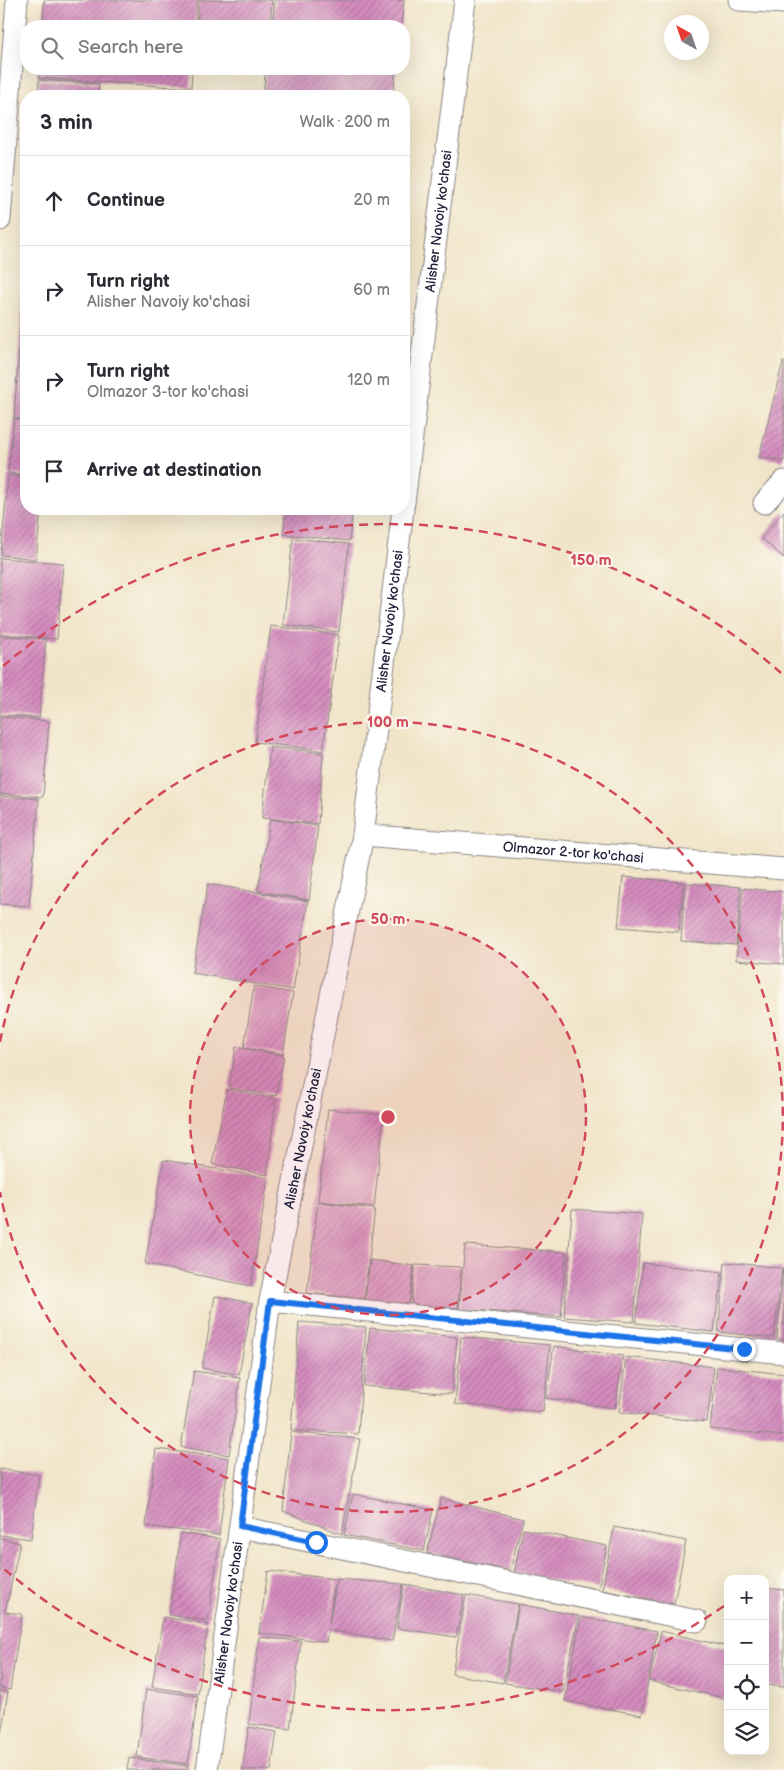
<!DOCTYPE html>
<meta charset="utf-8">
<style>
body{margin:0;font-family:"Balsamiq Sans",sans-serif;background:#f7f7f7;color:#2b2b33}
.controls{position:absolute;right:15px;bottom:15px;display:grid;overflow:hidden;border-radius:10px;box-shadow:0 5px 20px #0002}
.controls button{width:45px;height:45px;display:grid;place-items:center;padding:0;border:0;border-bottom:1px solid #e1e1e2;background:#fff;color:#2b2b33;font:25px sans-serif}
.compass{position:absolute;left:664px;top:15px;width:45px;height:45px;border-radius:50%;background:#fff;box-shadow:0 5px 20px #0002;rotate:320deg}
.stop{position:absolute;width:15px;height:15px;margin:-11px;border:4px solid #1a73e8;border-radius:50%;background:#fff}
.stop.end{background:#1a73e8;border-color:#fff;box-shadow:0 1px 5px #0008}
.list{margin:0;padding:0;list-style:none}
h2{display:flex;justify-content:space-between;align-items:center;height:65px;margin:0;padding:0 20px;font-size:21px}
h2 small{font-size:16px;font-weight:400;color:#7c7c81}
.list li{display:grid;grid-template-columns:32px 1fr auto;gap:15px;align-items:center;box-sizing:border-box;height:90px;padding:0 20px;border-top:1px solid #e1e1e2}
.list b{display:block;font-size:19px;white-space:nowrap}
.list p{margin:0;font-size:16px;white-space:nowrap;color:#7c7c81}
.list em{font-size:16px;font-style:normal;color:#7c7c81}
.icon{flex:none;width:28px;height:28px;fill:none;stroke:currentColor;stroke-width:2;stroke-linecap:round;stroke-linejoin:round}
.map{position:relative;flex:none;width:784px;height:1770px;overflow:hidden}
.search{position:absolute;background:#fff;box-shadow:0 5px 20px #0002;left:20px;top:20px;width:390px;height:55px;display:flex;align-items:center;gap:12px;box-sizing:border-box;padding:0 18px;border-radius:20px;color:#7c7c81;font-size:19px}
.panel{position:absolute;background:#fff;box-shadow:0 5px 20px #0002;left:20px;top:90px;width:390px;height:425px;border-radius:20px}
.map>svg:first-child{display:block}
.building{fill:url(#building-hatch)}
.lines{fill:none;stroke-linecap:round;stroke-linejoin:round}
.street-casing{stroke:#8a8482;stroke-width:23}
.street{stroke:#fff;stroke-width:21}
.route{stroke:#1a73e8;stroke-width:6}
.ring{fill:none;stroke:#d1495b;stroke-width:2.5;stroke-dasharray:9 6}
.labels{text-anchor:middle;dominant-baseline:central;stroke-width:4.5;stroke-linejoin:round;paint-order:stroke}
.street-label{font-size:14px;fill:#22223b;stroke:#fbf7ec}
.centre{fill:#d1495b;stroke:#fbf7ec;stroke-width:2.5}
.ring-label{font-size:15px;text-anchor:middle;font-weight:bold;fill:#d1495b;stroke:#fbf7ec;stroke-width:4.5;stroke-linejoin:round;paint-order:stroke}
</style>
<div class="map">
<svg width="784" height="1770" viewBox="0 0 784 1770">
<defs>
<pattern id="building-hatch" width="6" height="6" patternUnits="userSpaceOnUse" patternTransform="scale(1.25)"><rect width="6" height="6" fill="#d68dbf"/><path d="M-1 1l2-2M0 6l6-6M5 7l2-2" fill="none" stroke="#ad739c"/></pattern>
</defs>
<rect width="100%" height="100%" fill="#fbf7ec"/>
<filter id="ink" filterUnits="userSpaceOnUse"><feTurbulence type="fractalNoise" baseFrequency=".02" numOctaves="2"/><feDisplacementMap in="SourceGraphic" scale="10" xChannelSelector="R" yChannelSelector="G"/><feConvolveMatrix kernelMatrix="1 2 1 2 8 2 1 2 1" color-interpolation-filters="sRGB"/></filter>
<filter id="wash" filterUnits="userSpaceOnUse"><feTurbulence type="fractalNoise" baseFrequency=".0096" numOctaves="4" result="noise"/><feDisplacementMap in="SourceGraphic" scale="20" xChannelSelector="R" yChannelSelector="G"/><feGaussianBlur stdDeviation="1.12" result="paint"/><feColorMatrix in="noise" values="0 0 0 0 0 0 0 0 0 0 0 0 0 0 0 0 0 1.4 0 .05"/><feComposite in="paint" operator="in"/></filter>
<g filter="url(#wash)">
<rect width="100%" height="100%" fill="#f1e5c9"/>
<g id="blocks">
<path class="building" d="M44 0H197L195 26H43Z
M199 0H272L270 26H197Z
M275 0H404L401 26H272Z
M39 69H192L191 88 39 78Z
M266 69H396L393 96H290L263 93Z
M39 80 99 84 98 96H38Z
M25 269 26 270V318L21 317Z
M21 319 26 320V419L14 418Z
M783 362H784V461L759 457Z
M14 419 26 420V475L8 473Z
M8 475 26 477V509H41L36 559 1 555Z
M286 509H353L349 541 283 534Z
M784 511V558L761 538Z
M293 538 349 544 339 632 283 625Z
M0 558 63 563 57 639 0 634Z
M271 626 339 635 323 751 255 742Z
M0 636 46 639 39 718 0 715Z
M0 717 49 721 43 797 0 794Z
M270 747 323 753 318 824 262 818Z
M0 796 39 799 29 906 0 904Z
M270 819 318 826 309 900 258 891Z
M623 877 683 882 679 932 618 927Z
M685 883 741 887 736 945 681 941Z
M208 884 308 901 293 990 192 973Z
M743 888 784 892V964L736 960Z
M254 986 293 993 283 1054 244 1048Z
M236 1047 284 1056 276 1096 229 1088Z
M227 1089 276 1099 267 1175 212 1164Z
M328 1109 384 1115 374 1207 318 1201Z
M164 1160 268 1178 251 1286 145 1264Z
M318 1202 375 1209 364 1299 307 1293Z
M572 1209 642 1214 634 1322 564 1317Z
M465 1245 566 1252 561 1317 459 1309Z
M370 1260 414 1266 409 1305 365 1300Z
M725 1262 782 1268 774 1338 718 1332Z
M643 1263 722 1272 714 1332 636 1323Z
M415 1265 461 1267 458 1308 411 1305Z
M783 1268H784V1339H777Z
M215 1296 252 1303 239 1375 202 1368Z
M299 1322 366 1327 358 1434 291 1430Z
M370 1328 457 1337 452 1394 364 1386Z
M461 1337 550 1345 543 1412 455 1404Z
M554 1346 623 1356 615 1408 546 1398Z
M626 1357 714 1367 707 1422 619 1412Z
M717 1367 784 1374V1436L710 1429Z
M194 1371 240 1378 229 1455 181 1447Z
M291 1432 360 1439 342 1534 283 1511Z
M156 1449 229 1458 219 1535 146 1526Z
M0 1469 39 1475 31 1539 0 1535Z
M353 1494 433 1510 424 1551 344 1535Z
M441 1498 523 1519 510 1571 427 1553Z
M614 1527 686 1541 674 1604 602 1590Z
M523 1529 607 1546 598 1589 514 1573Z
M181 1533 220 1539 208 1621 169 1615Z
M0 1538 20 1543 5 1612 22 1614 10 1690 0 1688Z
M268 1571 335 1579 329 1624 337 1579 403 1584 392 1641 328 1630 326 1642 259 1633Z
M404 1584 464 1595 456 1637 397 1628Z
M765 1588 784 1590V1687L765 1685Z
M466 1595 518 1604 503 1683 452 1674Z
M519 1604 579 1616 563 1692 505 1683Z
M163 1617 208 1624 198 1694 152 1687Z
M581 1617 657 1631 642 1715 565 1701Z
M661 1631 728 1647V1699L649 1681Z
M259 1637 301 1641 290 1729 249 1724Z
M146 1689 198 1696 188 1764 137 1757Z
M0 1691 8 1692 1 1734 0 1733Z
M249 1727 277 1732 271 1770H242Z
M129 1758 188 1766 187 1770H127Z"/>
</g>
</g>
<g filter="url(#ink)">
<use href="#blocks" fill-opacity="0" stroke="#8a8482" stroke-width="1"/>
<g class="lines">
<defs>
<g id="street">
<path d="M739 0 784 3"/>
<path d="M0 220 17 0"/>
<path id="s1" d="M404 503 465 0"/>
<path d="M764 503 784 481"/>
<path id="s2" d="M363 835 784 869"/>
<path d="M270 1301 784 1353"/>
<path d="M240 1527 697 1621"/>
<path id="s3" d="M207 1770 270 1301 363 835 403 509"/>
</g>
</defs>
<use href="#street" class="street-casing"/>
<use href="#street" class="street"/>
</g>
</g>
<g class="lines" filter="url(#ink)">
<path class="route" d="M316 1542 240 1526 270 1301 744 1349"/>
</g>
<circle cx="388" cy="1117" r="198" fill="#d1495b" fill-opacity=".12"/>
<g class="ring">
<circle cx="388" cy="1117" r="198"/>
<path d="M0 1042A395 395 0 1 1 0 1192"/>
<path d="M724 1606A593 593 0 0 1 3 1568M3 666A593 593 0 0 1 781 673"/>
</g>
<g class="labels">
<g class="street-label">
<text stroke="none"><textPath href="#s1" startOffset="284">Alisher Navoiy ko'chasi</textPath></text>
<text stroke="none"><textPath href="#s3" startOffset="1164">Alisher Navoiy ko'chasi</textPath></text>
<text stroke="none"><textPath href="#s2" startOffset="211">Olmazor 2-tor ko'chasi</textPath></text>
<text stroke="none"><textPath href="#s3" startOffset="639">Alisher Navoiy ko'chasi</textPath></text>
<text stroke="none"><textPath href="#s3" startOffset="159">Alisher Navoiy ko'chasi</textPath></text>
</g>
</g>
<circle cx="388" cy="1117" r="8" class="centre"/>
<g class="ring-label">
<text x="591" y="565">150 m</text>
<text x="388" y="727">100 m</text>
<text x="388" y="924">50 m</text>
</g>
</svg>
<div class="controls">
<button>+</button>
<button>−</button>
<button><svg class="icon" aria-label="locate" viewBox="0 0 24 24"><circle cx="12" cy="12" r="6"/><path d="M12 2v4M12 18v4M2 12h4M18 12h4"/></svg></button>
<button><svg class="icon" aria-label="layers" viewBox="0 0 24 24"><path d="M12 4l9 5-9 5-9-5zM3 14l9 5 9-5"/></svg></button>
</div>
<svg class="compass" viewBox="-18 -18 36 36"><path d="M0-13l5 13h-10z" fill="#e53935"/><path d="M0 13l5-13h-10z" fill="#7c7c81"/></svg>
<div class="stop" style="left:316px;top:1542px"></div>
<div class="stop end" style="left:744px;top:1349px"></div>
<div class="search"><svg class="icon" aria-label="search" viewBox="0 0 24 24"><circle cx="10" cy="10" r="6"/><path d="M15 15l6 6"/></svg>Search here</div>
<section class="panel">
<h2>3 min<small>Walk · 200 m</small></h2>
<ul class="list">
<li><svg class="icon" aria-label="ahead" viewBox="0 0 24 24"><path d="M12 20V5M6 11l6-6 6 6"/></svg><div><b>Continue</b></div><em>20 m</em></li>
<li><svg class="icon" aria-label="right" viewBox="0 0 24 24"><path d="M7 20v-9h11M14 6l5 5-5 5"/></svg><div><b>Turn right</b><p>Alisher Navoiy ko'chasi</p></div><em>60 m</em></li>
<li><svg class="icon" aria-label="right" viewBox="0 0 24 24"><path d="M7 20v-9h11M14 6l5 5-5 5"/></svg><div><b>Turn right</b><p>Olmazor 3-tor ko'chasi</p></div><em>120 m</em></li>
<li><svg class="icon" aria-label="arrive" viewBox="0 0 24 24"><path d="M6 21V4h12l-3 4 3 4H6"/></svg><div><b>Arrive at destination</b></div></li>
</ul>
</section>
</div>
